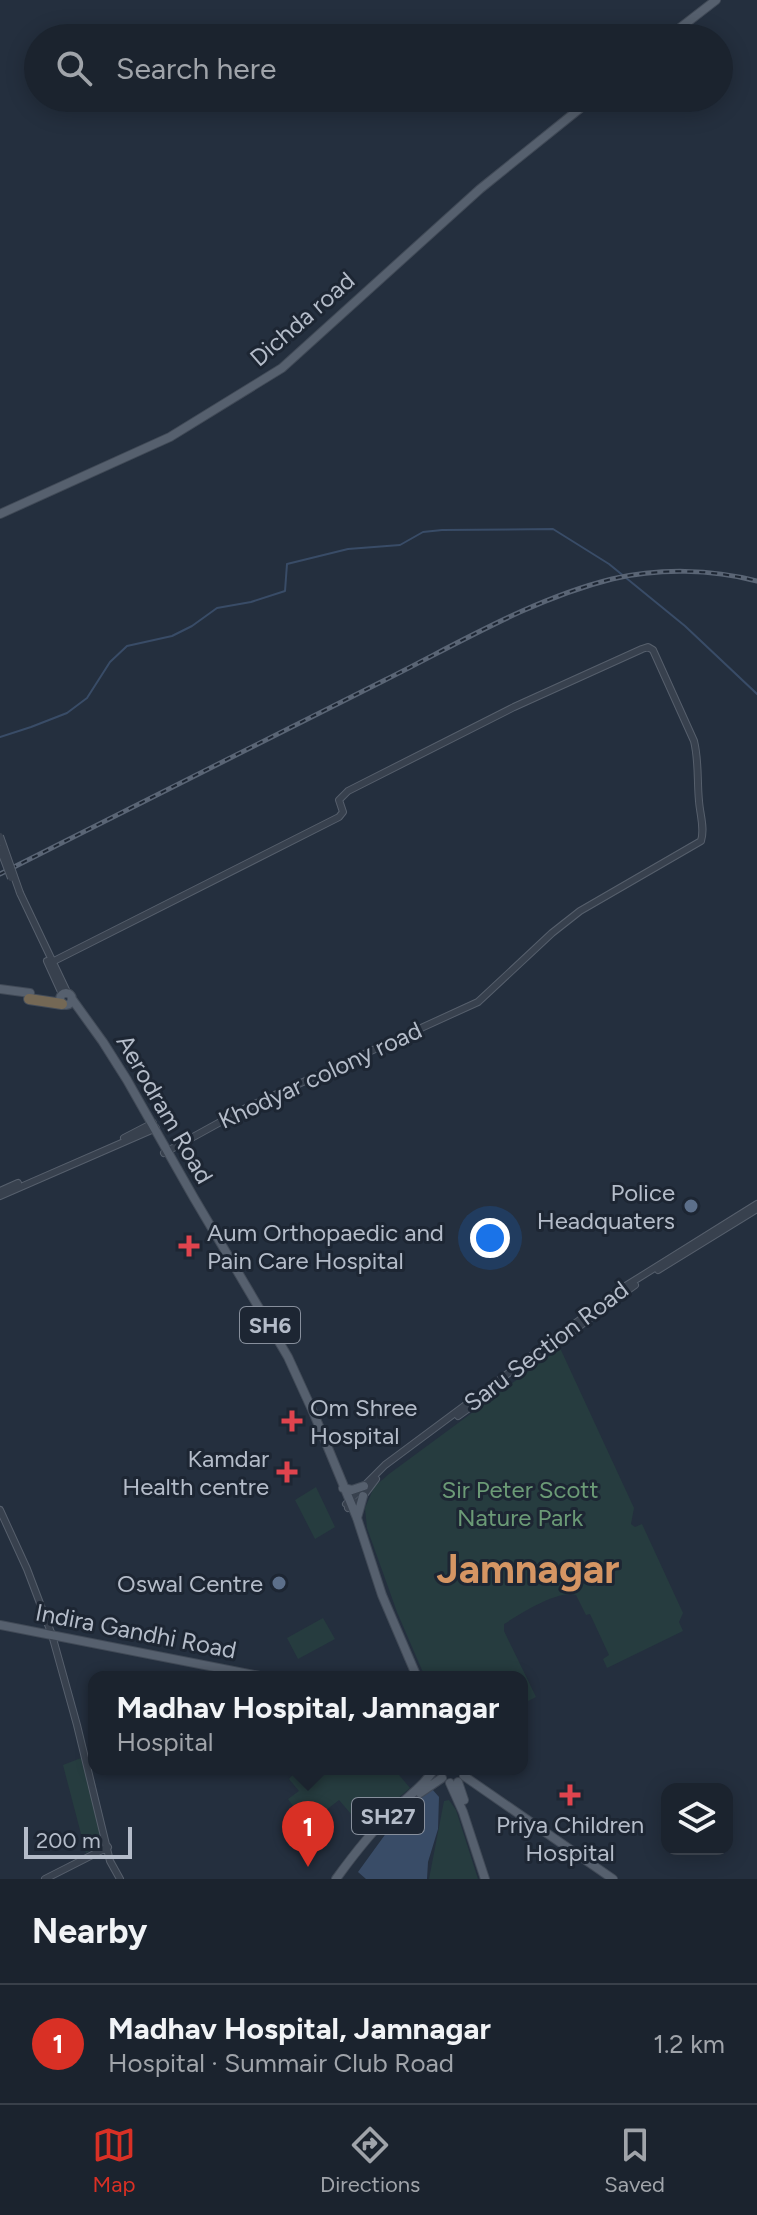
<!DOCTYPE html>
<meta charset="utf-8">
<style>
body{margin:0;font-family:Figtree,sans-serif;background:#282f3a;color:#f1f3f6}
.controls{position:absolute;right:24px;bottom:24px;display:grid;overflow:hidden;border-radius:16px;box-shadow:0 4px 20px #0003}
.controls button{width:72px;height:72px;display:grid;place-items:center;padding:0;border:0;border-bottom:2px solid #39404a;background:#1b232e;color:#f1f3f6;font:40px sans-serif}
.scale{position:absolute;left:24px;bottom:20px;width:108px;box-sizing:border-box;padding-left:8px;border:4px solid #b4bcc9;border-top:0;font-size:22px;line-height:28px;white-space:nowrap;color:#b4bcc9;-webkit-text-stroke:6px #1d2633;paint-order:stroke}
.you{position:absolute;left:490px;top:1238px;width:28px;height:28px;margin:-20px;border:6px solid #fff;border-radius:50%;background:#1a73e8;box-shadow:0 0 0 12px #1a73e833}
.badge{display:grid;place-items:center;width:52px;height:52px;border-radius:50%;background:#d93025;color:#fff;font-size:26px;font-weight:700}
.pin{position:absolute;translate:-50% -66px;filter:drop-shadow(0 2px 4px #0008)}
.pin::after{content:'';position:absolute;top:42px;width:28px;height:24px;background:inherit;clip-path:polygon(0 0,100% 0,50% 100%)}
.popup{position:absolute;left:88px;top:1671px;width:440px;height:104px;box-sizing:border-box;display:grid;place-content:center;border-radius:16px;background:#1b232e;filter:drop-shadow(0 2px 6px #0005);font-size:26px;white-space:nowrap;color:#a0a4aa}
.popup b{font-size:30px;color:#f1f3f6}
.popup::after{content:'';position:absolute;left:50%;top:100%;margin-left:-16px;border:16px solid transparent;border-top-color:#1b232e}
.list{margin:0;padding:0;list-style:none}
h2{display:flex;justify-content:space-between;align-items:center;height:104px;margin:0;padding:0 32px;font-size:34px}
h2 small{font-size:26px;font-weight:400;color:#a0a4aa}
.list li{display:grid;grid-template-columns:52px 1fr auto;gap:24px;align-items:center;box-sizing:border-box;height:120px;padding:0 32px;border-top:2px solid #39404a}
.list b{display:block;font-size:30px;white-space:nowrap}
.list p{margin:0;font-size:26px;white-space:nowrap;color:#a0a4aa}
.list em{font-size:26px;font-style:normal;color:#a0a4aa}
.icon{flex:none;width:44px;height:44px;fill:none;stroke:currentColor;stroke-width:2;stroke-linecap:round;stroke-linejoin:round}
.map{position:relative;flex:none;width:757px;height:1879px;overflow:hidden}
.search{position:absolute;background:#1b232e;box-shadow:0 4px 20px #0003;left:24px;right:24px;top:24px;height:88px;display:flex;align-items:center;gap:20px;box-sizing:border-box;padding:0 28px;border-radius:44px;color:#a0a4aa;font-size:30px}
.sheet{height:224px;background:#1b232e}
nav{display:flex;justify-content:space-around;align-items:center;box-sizing:border-box;height:112px;border-top:2px solid #39404a;background:#1b232e;font-size:22px;color:#a0a4aa}
nav a{display:grid;justify-items:center;gap:4px}
nav .on{color:#d93025}
.map>svg:first-child{display:block}
.green{fill:#263c3f}
.water{fill:#394c67}
.lines{fill:none;stroke-linecap:round;stroke-linejoin:round}
.stream{stroke:#394c67;stroke-width:2}
.minor-casing{stroke:#565f6c;stroke-width:8}
.major-casing{stroke:#414a57;stroke-width:10}
.highway-casing{stroke:#434c59;stroke-width:12}
.minor{stroke:#38414e;stroke-width:6}
.major{stroke:#56606e;stroke-width:8}
.highway{stroke:#746855;stroke-width:10}
.rail-casing{stroke:#5a6575;stroke-width:5}
.rail{stroke:#1d2633;stroke-width:2;stroke-dasharray:6;stroke-linecap:butt}
.minor-bridge-casing{stroke:#565f6c;stroke-width:8;stroke-linecap:butt}
.minor-bridge{stroke:#38414e;stroke-width:6}
.service-dot{fill:#5c6f8a;stroke:#1d2633;stroke-width:3}
.health-dot{fill:#e0444e;stroke:#1d2633;stroke-width:3}
.labels{text-anchor:middle;dominant-baseline:central;stroke-width:6;stroke-linejoin:round;paint-order:stroke}
.shield{fill:#1d2633;stroke:#878f9c;stroke-width:2}
.shield-label{font-size:22px;font-weight:bold;fill:#b4bcc9}
.street-label{font-size:24px;fill:#b4bcc9;stroke:#1d2633}
.poi-label{font-size:24px;fill:#b4bcc9;stroke:#1d2633;text-anchor:end}
.park-label{font-size:24px;fill:#6b9a76;stroke:#1d2633}
.town-label{font-size:40px;font-weight:bold;fill:#d59563;stroke:#1d2633}
</style>
<div class="map">
<svg width="757" height="1879" viewBox="0 0 757 1879">
<rect width="100%" height="100%" fill="#242f3e"/>
<path class="green" d="M560 1348 634 1508 631 1524 635 1527 642 1524 683 1613 679 1622 683 1631 607 1668 603 1659 609 1655 590 1614 586 1615 576 1595C556 1590 521 1614 504 1624V1631L536 1697 522 1704V1677H425L397 1612 367 1528 365 1508 374 1487 389 1474Z
M316 1487 335 1527 315 1539 295 1500Z
M323 1618 335 1639 298 1659 287 1638Z
M81 1758 106 1841 86 1853 63 1765Z
M298 1769H394L410 1788 363 1828 339 1800 311 1822 299 1814 288 1799 299 1791 289 1779Z
M449 1800 456 1810 478 1879H429L444 1801Z"/>
<path class="water" d="M432 1789 439 1797 438 1829 428 1862 427 1879H366L358 1872 400 1814 419 1794Z"/>
<g class="lines">
<path class="stream" d="M0 737 31 727 67 713 87 698 110 662 127 646 172 636 192 626 217 608 251 602 285 591 287 564 348 549 400 545 423 532 442 530 553 529 609 564 685 626 757 694"/>
<defs>
<path id="minor" d="M20 893 68 994
M47 961 62 994
M52 962 339 817 343 812 339 800 348 791 514 707 642 649 648 647 653 650 694 741C699 761 697 781 699 801 700 815 705 828 701 841L580 911 552 933 478 1002 244 1109 164 1153
M124 1138 153 1123
M0 1191 18 1183
M0 1196 156 1128
M658 1270 757 1209
M609 1304 635 1285
M538 1357 593 1316
M458 1416 487 1395
M346 1504 385 1465 624 1287 757 1204
M348 1508 361 1499 376 1479
M0 1510 27 1569 52 1635 77 1725 110 1861 120 1879
M45 1879 108 1847"/>
<path id="major" d="M667 38 716 0
M0 514 170 437 282 368 480 189 593 98
M0 989 30 993
M60 999a6 6 0 1 1 12 0a6 6 0 1 1-12 0Z
M72 999 103 1042 127 1080 194 1198 288 1357 314 1414 357 1518 382 1595 417 1677
M343 1488 352 1490 364 1486
M357 1518 363 1496
M0 1625 265 1677
M464 1776 613 1879
M458 1782 464 1800
M450 1783 463 1812 485 1879
M420 1793 442 1778
M336 1879C354 1854 372 1831 394 1810 408 1796 424 1786 434 1769"/>
<path id="highway" d="M29 999 62 1004"/>
</defs>
<use href="#minor" class="minor-casing"/>
<use href="#major" class="major-casing"/>
<use href="#highway" class="highway-casing"/>
<use href="#minor" class="minor"/>
<use href="#major" class="major"/>
<use href="#highway" class="highway"/>
<defs>
<path id="rail" d="M0 874C129 809 257 744 385 680 459 643 532 599 612 579 659 568 711 569 757 581"/>
</defs>
<use href="#rail" class="rail-casing"/>
<use href="#rail" class="rail"/>
<defs>
<path id="minor-bridge" d="M0 836 20 893
M0 849 11 878"/>
</defs>
<use href="#minor-bridge" class="minor-bridge-casing"/>
<use href="#minor-bridge" class="minor-bridge"/>
</g>
<g class="service-dot">
<circle cx="691" cy="1206" r="8"/>
<circle cx="279" cy="1583" r="8"/>
</g>
<g class="health-dot">
<path d="M185 1234h8v8h8v8h-8v8h-8v-8h-8v-8h8z"/>
<path d="M288 1409h8v8h8v8h-8v8h-8v-8h-8v-8h8z"/>
<path d="M283 1460h8v8h8v8h-8v8h-8v-8h-8v-8h8z"/>
<path d="M566 1783h8v8h8v8h-8v8h-8v-8h-8v-8h8z"/>
</g>
<g class="labels">
<g class="shield">
<rect x="240" y="1307" width="60" height="36" rx="6"/>
<rect x="352" y="1798" width="72" height="36" rx="6"/>
</g>
<g class="shield-label">
<text x="270" y="1325">SH6</text>
<text x="388" y="1816">SH27</text>
</g>
<g class="street-label">
<text transform="translate(302 319) rotate(-41)">Dichda road</text>
<text transform="translate(320 1075) rotate(-25)">Khodyar colony road</text>
<text transform="translate(165 1109) rotate(60)">Aerodram Road</text>
<text transform="translate(546 1346) rotate(-37)">Saru Section Road</text>
<text transform="translate(136 1631) rotate(11)">Indira Gandhi Road</text>
</g>
<g class="poi-label">
<text x="675" y="1192">Police<tspan x="675" dy="28">Headquaters</tspan></text>
<text x="207" y="1232" text-anchor="start">Aum Orthopaedic and<tspan x="207" dy="28">Pain Care Hospital</tspan></text>
<text x="310" y="1407" text-anchor="start">Om Shree<tspan x="310" dy="28">Hospital</tspan></text>
<text x="269" y="1458">Kamdar<tspan x="269" dy="28">Health centre</tspan></text>
<text x="263" y="1583">Oswal Centre</text>
<text x="570" y="1824" text-anchor="middle">Priya Children<tspan x="570" dy="28">Hospital</tspan></text>
</g>
<g class="park-label">
<text x="520" y="1489">Sir Peter Scott<tspan x="520" dy="28">Nature Park</tspan></text>
</g>
<g class="town-label">
<text x="528" y="1569">Jamnagar</text>
</g>
</g>
</svg>
<div class="controls">
<button><svg class="icon" aria-label="layers" viewBox="0 0 24 24"><path d="M12 4l9 5-9 5-9-5zM3 14l9 5 9-5"/></svg></button>
</div>
<div class="scale">200 m</div>
<div class="you"></div>
<div class="pin badge" style="left:308px;top:1867px">1</div>
<div class="popup"><b>Madhav Hospital, Jamnagar</b>Hospital</div>
<div class="search"><svg class="icon" aria-label="search" viewBox="0 0 24 24"><circle cx="10" cy="10" r="6"/><path d="M15 15l6 6"/></svg>Search here</div>
</div>
<section class="sheet">
<h2>Nearby<small></small></h2>
<ul class="list">
<li><span class="badge">1</span><div><b>Madhav Hospital, Jamnagar</b><p>Hospital · Summair Club Road</p></div><em>1.2 km</em></li>
</ul>
</section>
<nav>
<a class="on"><svg class="icon" aria-label="map" viewBox="0 0 24 24"><path d="M3 6l6-2 6 2 6-2v14l-6 2-6-2-6 2zM9 4v14M15 6v14"/></svg>Map</a>
<a><svg class="icon" aria-label="directions" viewBox="0 0 24 24"><path d="M12 3l9 9-9 9-9-9zM9 14v-3h6M13 9l2 2-2 2"/></svg>Directions</a>
<a><svg class="icon" aria-label="saved" viewBox="0 0 24 24"><path d="M7 4h10v16l-5-4-5 4z"/></svg>Saved</a>
</nav>
